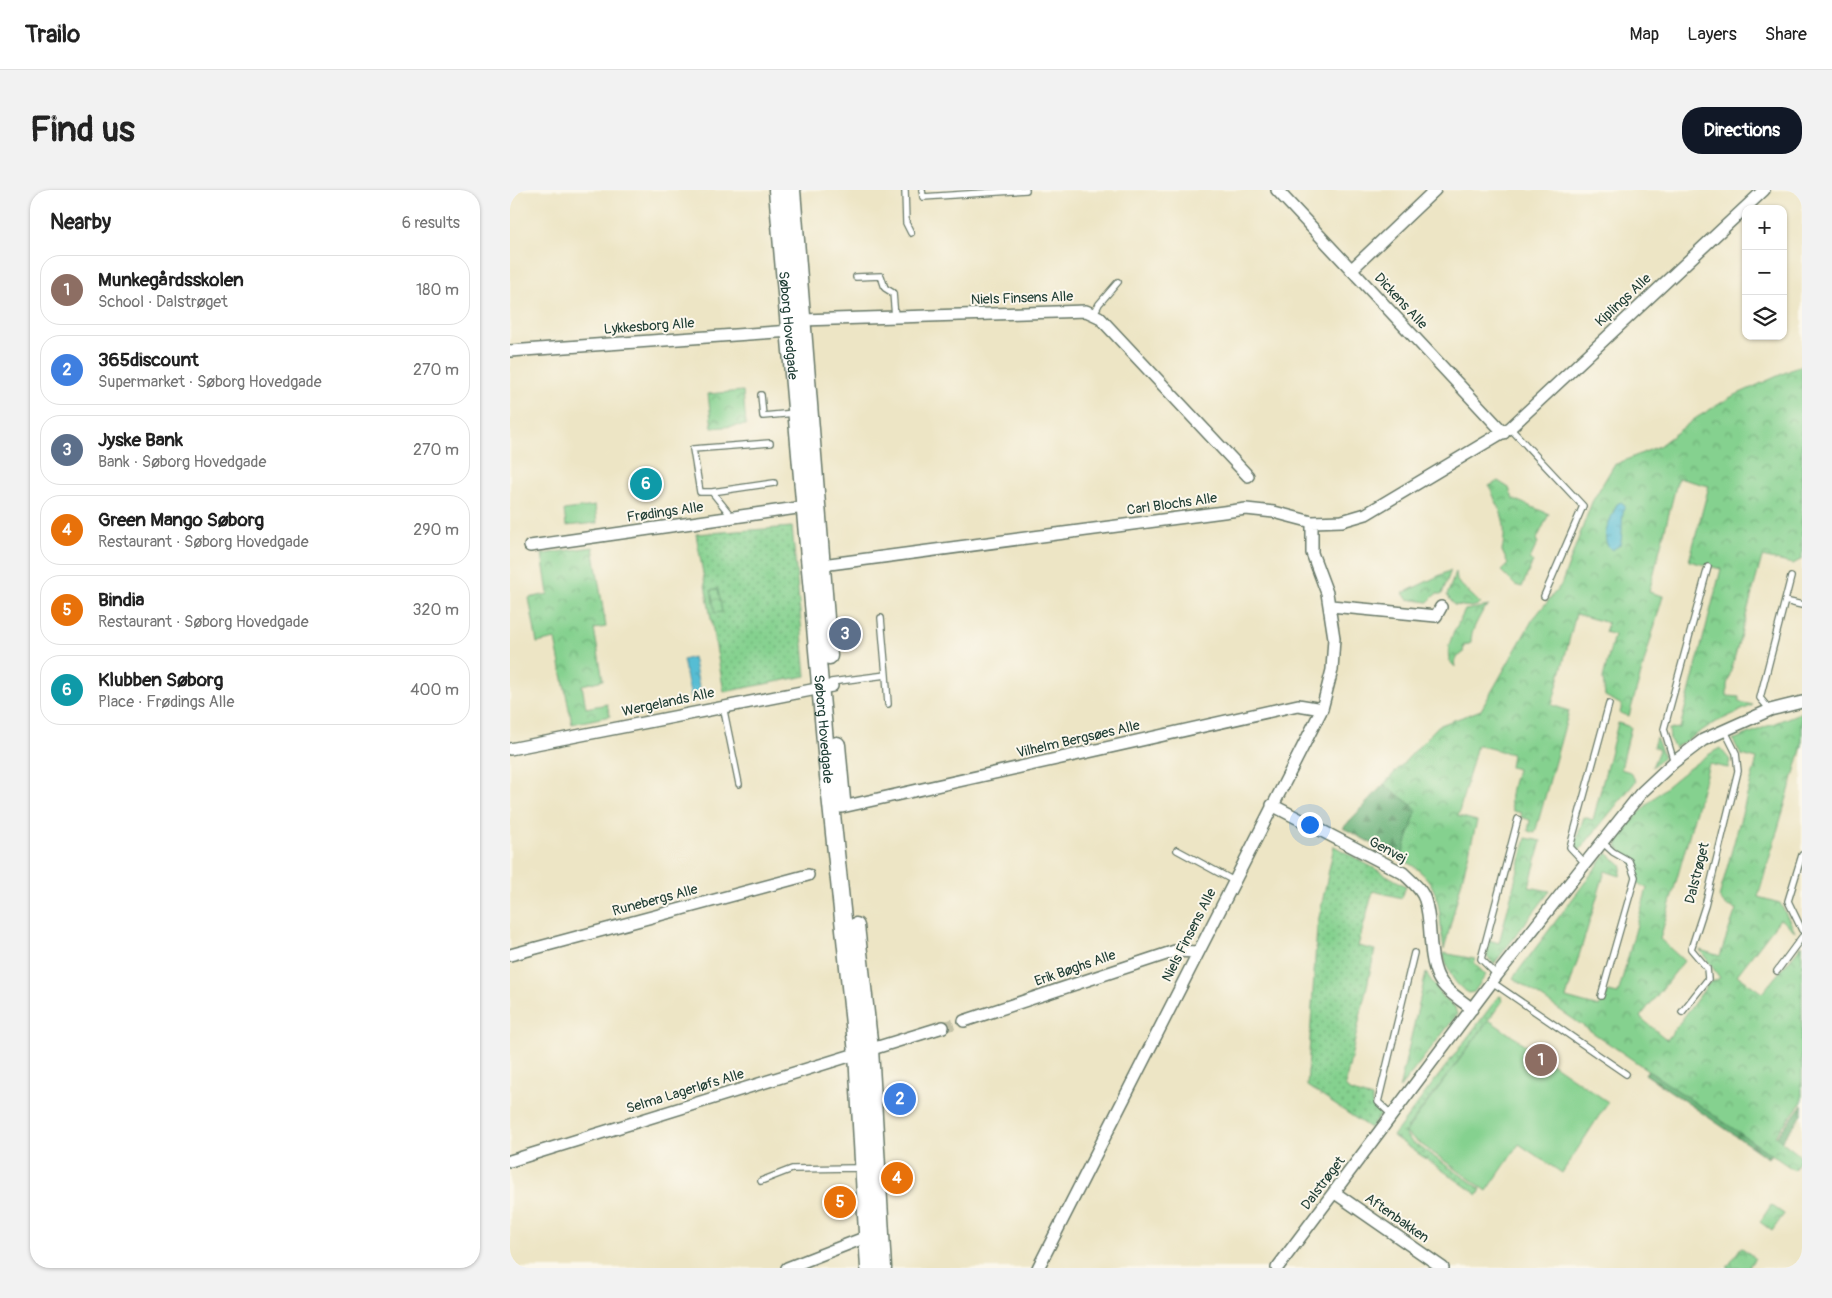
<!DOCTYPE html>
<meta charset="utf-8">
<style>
body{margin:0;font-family:Pangolin,sans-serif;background:#f2f2f2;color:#222}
.controls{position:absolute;right:15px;top:15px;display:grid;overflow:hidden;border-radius:10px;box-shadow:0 1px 4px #0004}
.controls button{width:45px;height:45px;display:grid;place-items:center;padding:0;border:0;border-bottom:1px solid #e0e0e0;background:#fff;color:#222;font:25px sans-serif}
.you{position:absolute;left:799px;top:634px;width:18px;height:18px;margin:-12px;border:4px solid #fff;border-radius:50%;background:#1a73e8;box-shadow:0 0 0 8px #1a73e833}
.badge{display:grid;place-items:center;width:32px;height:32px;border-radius:50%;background:#111827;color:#fff;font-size:16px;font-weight:700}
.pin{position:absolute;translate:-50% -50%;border:2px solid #fff;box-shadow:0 1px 5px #0006}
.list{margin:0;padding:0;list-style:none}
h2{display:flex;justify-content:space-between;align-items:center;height:65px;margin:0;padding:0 20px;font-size:21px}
h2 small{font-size:16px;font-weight:400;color:#767676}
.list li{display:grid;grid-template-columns:32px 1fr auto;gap:15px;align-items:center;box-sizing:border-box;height:70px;margin:0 10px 10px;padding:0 10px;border:1px solid #e0e0e0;border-radius:20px}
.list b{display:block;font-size:19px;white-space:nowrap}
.list p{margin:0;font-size:16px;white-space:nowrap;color:#767676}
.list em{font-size:16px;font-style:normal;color:#767676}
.icon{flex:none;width:28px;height:28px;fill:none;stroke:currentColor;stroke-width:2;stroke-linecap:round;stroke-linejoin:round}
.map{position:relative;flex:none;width:1292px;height:1078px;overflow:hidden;border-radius:20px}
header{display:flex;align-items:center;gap:30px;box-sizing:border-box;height:70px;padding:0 25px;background:#fff;border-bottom:1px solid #e0e0e0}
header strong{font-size:24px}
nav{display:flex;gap:28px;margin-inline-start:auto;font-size:18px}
.intro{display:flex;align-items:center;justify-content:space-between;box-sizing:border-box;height:120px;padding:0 30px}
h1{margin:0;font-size:35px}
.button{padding:12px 22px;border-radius:20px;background:#111827;color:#fff;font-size:18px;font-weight:700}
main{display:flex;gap:30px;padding:0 30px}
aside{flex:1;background:#fff;border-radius:20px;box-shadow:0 1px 4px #0004}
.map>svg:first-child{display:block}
.grass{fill:url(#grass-dots);stroke:#528762}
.forest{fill:url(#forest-firs);stroke:#467857}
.park{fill:url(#park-crowns);stroke:#528762}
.pitch{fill:#85d18f;stroke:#528762}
.water{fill:url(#water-ripples);stroke:#3a7d84}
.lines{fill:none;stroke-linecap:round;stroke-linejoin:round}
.street-tunnel{stroke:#c4c3a8;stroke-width:11;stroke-dasharray:11 5.5;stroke-linecap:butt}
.lane-casing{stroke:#677867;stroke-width:8}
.street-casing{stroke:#677867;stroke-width:14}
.secondary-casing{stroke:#677867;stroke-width:19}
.lane{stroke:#fff;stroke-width:5.5}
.street{stroke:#fff;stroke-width:11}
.secondary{stroke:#fff;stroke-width:16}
.labels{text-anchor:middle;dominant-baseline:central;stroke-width:4;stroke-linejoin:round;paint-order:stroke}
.street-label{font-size:14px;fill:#1f3d34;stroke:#fbf7ec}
</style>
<header>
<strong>Trailo</strong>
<nav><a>Map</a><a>Layers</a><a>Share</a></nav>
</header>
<div class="intro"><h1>Find us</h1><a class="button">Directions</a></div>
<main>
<aside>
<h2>Nearby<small>6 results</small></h2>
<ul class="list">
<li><span class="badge" style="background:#8d6e63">1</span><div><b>Munkegårdsskolen</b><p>School · Dalstrøget</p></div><em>180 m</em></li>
<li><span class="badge" style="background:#3f7fe0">2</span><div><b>365discount</b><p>Supermarket · Søborg Hovedgade</p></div><em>270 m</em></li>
<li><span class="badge" style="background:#5c6f8a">3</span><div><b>Jyske Bank</b><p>Bank · Søborg Hovedgade</p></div><em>270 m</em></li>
<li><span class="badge" style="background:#e8710a">4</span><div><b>Green Mango Søborg</b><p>Restaurant · Søborg Hovedgade</p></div><em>290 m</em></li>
<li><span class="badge" style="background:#e8710a">5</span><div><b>Bindia</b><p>Restaurant · Søborg Hovedgade</p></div><em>320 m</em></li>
<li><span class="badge" style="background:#0f9aa8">6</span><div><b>Klubben Søborg</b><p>Place · Frødings Alle</p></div><em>400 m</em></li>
</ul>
</aside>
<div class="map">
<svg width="1292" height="1078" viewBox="0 0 1292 1078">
<defs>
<pattern id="grass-dots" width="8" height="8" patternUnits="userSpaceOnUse" patternTransform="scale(1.25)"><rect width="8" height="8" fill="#85d18f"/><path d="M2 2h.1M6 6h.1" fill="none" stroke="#6cab76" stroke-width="1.8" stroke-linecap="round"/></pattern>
<pattern id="forest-firs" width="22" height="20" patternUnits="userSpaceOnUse" patternTransform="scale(1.25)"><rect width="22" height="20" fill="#6cb37a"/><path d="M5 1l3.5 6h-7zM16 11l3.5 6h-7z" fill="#589365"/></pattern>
<pattern id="park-crowns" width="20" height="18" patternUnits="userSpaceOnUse" patternTransform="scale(1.25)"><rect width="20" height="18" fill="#85d18f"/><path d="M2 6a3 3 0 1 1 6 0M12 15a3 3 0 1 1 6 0" fill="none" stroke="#6cab76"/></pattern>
<pattern id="water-ripples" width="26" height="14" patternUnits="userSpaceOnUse" patternTransform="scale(1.25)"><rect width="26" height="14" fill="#56bdd4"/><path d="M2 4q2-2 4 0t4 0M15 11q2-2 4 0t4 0" fill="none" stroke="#479bad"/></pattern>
</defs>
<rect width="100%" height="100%" fill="#fbf7ec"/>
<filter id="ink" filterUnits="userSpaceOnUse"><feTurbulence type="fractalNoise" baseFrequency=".02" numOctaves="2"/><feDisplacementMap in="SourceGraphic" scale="10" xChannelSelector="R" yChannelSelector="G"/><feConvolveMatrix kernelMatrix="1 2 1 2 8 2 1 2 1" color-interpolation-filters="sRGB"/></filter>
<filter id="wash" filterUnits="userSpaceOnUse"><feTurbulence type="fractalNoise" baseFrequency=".0096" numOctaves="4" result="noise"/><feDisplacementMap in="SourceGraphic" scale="20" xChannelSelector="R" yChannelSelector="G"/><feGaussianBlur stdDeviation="1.12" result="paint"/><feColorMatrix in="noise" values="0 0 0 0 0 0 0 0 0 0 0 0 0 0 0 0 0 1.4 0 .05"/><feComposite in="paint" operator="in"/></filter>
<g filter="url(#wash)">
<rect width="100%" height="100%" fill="#ede5c5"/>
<path class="grass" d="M282 337 296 486 214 502 186 344Z
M824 656 896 696 892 708 863 701 848 756 865 760 835 895 839 901 862 908V915L871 925 860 938 797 896 807 737Z
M991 806 992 812 894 943 901 951 971 999 968 1005 883 946 988 807Z"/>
<path class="forest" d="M874 594 907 619 891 669 833 638Z
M1142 874 1259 956 1292 915V925L1258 968 1135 884Z"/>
<path class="park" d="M1292 175V369L1283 374 1252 367 1217 495V506L1229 507V512L1243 515 1202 534 1165 558 1160 550 1159 539 1170 538 1211 379 1179 371 1199 296 1168 288 1139 402 1153 406 1119 526 1110 523 1112 515 1095 506 1093 488 1104 445 1095 442 1098 433 1066 424 1042 515 1059 521 1025 643 1018 641 1020 630 1011 627 1012 623 1003 621C997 609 1004 592 1007 579L1000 577 1002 564 967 555 948 626 967 631 934 760C927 718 935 691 891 669L907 619 874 594 928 536 971 520 1023 429 1051 395 1082 312 1104 275 1149 256 1186 228 1221 207Z
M233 201 236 235 202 238 198 204Z
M988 291 999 298 1003 309 1039 324 1026 351 1028 352 1020 369 1023 371 1012 397 1005 395 991 381 998 374 992 361C998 331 991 323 979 296Z
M83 357 96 437 84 439 93 490 72 495 76 518 97 514 100 526 62 534 45 449 27 453 19 408 38 404 32 364Z
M941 380 932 404H926L918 412 897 409 893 403Z
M946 382 947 391 971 414 962 417 944 415 937 405Z
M208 399 212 422 205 423 201 400Z
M979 416 974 419C969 428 960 442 961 453L954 456 953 463C947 468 943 468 945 477 928 463 948 436 955 420Z
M1292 522V556L1248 707 1270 713 1285 741 1270 729 1227 785 1252 803 1292 755V912L1265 946 1292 967 1284 980 1003 788 1097 663 1112 676 1110 686 1095 681 1056 808 1089 817 1098 802 1108 804 1137 698 1127 694C1130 677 1118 668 1107 657 1113 628 1183 572 1210 558L1220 570 1218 578 1199 574 1150 749 1174 771 1130 827 1157 850 1199 793 1210 788 1190 760 1210 766 1226 719 1215 715 1209 707 1247 569 1231 565 1223 550Z
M1108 533 1121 537 1111 579 1120 582 1126 591 1068 662 1066 651 1074 627 1083 630Z
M1146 547 1154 567 1142 577 1149 560 1143 557Z
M1016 648 1031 651 1019 697 1040 701 984 774 977 767 979 750 989 753Z
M933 763 965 769 964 773 976 785 964 802 959 803C943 795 937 779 933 763Z
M916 783 934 809 945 817 947 825 889 899Z
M1261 1015 1274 1024 1262 1041 1250 1032Z
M1231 1057 1245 1068 1238 1078H1217Z"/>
<path class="pitch" d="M85 316 87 333 56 336 54 320Z
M979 830 1098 912 1052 983 1009 954 977 1001 895 943Z"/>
<path class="water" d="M1111 312 1115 315C1110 329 1114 342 1110 355L1102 360C1087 349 1102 328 1107 314Z
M183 467 191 506 181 508 173 470Z"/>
</g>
<g filter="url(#ink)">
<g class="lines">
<path class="street-tunnel" d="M433 837 454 831"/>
<defs>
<path id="lane" d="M395 0 396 33 401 43
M412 0 413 7 516 0
M346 87 371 86 375 98 383 103 385 127
M584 124 589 114 608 92
M251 205 253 226 285 223
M1000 238 1073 316 1034 406
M202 302 264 293
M222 327 202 302H190L183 259 260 253
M1275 411 1292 415
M376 485 378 514
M321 492 376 485 371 428
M213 516 229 594
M1260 520 1250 508 1281 387
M1164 572 1154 539 1198 377
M667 660 724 691
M1292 665 1278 711 1292 740
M1075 673 1060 657 1099 514
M1267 781 1292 747
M987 785 971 769 1008 629
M982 792 1116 884
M1091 806 1125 687 1119 671 1103 662 1092 652
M1172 822 1198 789 1197 778 1181 759 1195 716 1228 581 1226 563 1214 539
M883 926 868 912 904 763
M251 991 282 979 345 978 352 980"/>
<path id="street" d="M767 0 994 243
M841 80 925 0
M0 161 281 141 292 130 576 121 589 127 738 286
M20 356 294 317
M312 375 736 319 764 322 802 332 832 331 856 324 1000 238 1254 0
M821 416 926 426 931 417
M0 559 322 496
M762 615 893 683C901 691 912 699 915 710 923 735 917 763 928 787 935 801 950 809 962 819
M332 617 788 515 812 519
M0 765 298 685
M454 831 665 761 688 762
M0 971 433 837
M825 1003 933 1078
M277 1078 364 1044
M528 1078 812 519 822 480 824 448 817 403 802 363V332
M767 1078 987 785 1131 603 1164 572 1193 550 1260 520 1292 512"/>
<g id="secondary">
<path id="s1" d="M267 0 318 586 347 863 359 1078"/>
<path d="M282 0 319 466"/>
<path d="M327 555 332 610"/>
<path d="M346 736 360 859 373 1078"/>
</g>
</defs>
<use href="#lane" class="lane-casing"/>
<use href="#street" class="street-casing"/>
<use href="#secondary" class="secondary-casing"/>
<use href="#lane" class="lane"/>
<use href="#street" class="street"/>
<use href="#secondary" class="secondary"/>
</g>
</g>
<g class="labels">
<g class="street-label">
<text transform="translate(512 108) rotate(-2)">Niels Finsens Alle</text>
<text transform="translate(1113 110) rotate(-43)">Kiplings Alle</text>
<text transform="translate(891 111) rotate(47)">Dickens Alle</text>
<text transform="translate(139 136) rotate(-4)">Lykkesborg Alle</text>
<text stroke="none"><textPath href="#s1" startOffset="136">Søborg Hovedgade</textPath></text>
<text transform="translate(662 314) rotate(-8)">Carl Blochs Alle</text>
<text transform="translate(155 322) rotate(-8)">Frødings Alle</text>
<text transform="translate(158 512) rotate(-12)">Wergelands Alle</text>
<text stroke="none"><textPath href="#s1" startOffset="541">Søborg Hovedgade</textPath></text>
<text transform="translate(568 549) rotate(-13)">Vilhelm Bergsøes Alle</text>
<text transform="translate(878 660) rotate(28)">Genvej</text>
<text transform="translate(1187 683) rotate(-76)">Dalstrøget</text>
<text transform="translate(145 710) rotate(-15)">Runebergs Alle</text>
<text transform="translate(679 745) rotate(-63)">Niels Finsens Alle</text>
<text transform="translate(565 778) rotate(-19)">Erik Bøghs Alle</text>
<text transform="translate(175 901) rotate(-17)">Selma Lagerløfs Alle</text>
<text transform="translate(813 993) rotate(-53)">Dalstrøget</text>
<text transform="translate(887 1028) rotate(35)">Aftenbakken</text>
</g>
</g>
</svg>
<div class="controls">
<button>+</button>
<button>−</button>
<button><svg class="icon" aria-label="layers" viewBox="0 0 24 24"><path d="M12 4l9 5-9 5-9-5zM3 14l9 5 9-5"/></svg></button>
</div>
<div class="you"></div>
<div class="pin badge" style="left:1031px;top:870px;background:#8d6e63">1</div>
<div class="pin badge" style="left:390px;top:909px;background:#3f7fe0">2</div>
<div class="pin badge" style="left:335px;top:444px;background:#5c6f8a">3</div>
<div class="pin badge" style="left:387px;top:988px;background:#e8710a">4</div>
<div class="pin badge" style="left:330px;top:1012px;background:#e8710a">5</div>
<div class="pin badge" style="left:136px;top:294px;background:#0f9aa8">6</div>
</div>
</main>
